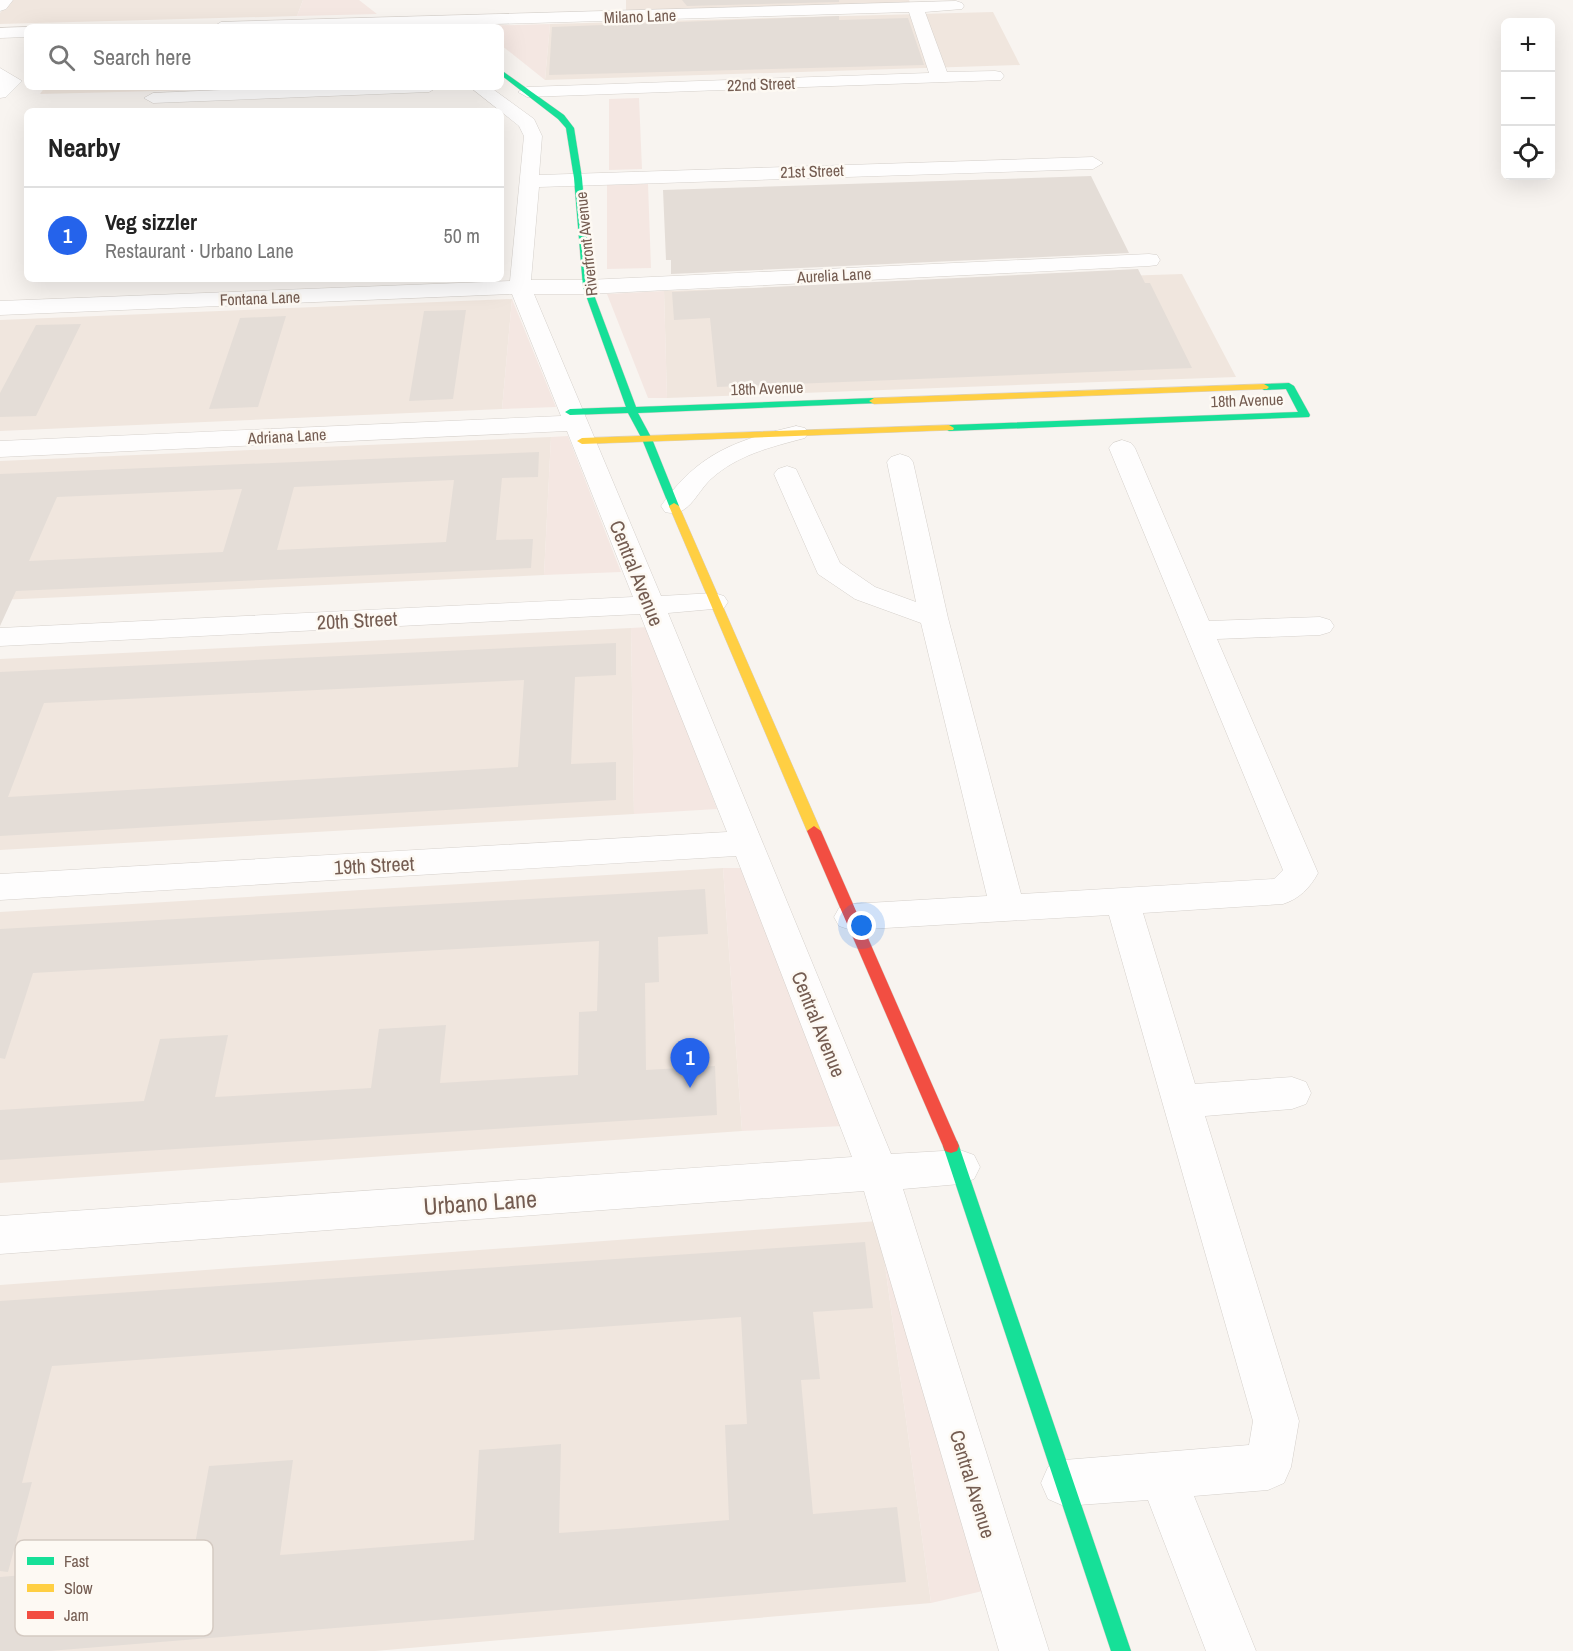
<!DOCTYPE html>
<meta charset="utf-8">
<style>
body{margin:0;font-family:"Archivo Narrow",sans-serif;background:#f6f6f6;color:#222}
.controls{position:absolute;right:18px;top:18px;display:grid;overflow:hidden;border-radius:9px;box-shadow:0 6px 24px #0002}
.controls button{width:54px;height:54px;display:grid;place-items:center;padding:0;border:0;border-bottom:2px solid #e0e0e0;background:#fff;color:#222;font:30px sans-serif}
.you{position:absolute;left:862px;top:926px;width:21px;height:21px;margin:-15px;border:4px solid #fff;border-radius:50%;background:#1a73e8;box-shadow:0 0 0 9px #1a73e833}
.badge{display:grid;place-items:center;width:39px;height:39px;border-radius:50%;background:#2563eb;color:#fff;font-size:20px;font-weight:700}
.pin{position:absolute;translate:-50% -50px;filter:drop-shadow(0 2px 3px #0008)}
.pin::after{content:'';position:absolute;top:32px;width:21px;height:18px;background:inherit;clip-path:polygon(0 0,100% 0,50% 100%)}
.list{margin:0;padding:0;list-style:none}
h2{display:flex;justify-content:space-between;align-items:center;height:78px;margin:0;padding:0 24px;font-size:26px}
h2 small{font-size:20px;font-weight:400;color:#767676}
.list li{display:grid;grid-template-columns:39px 1fr auto;gap:18px;align-items:center;box-sizing:border-box;height:96px;padding:0 24px;border-top:2px solid #e0e0e0}
.list b{display:block;font-size:22px;white-space:nowrap}
.list p{margin:0;font-size:20px;white-space:nowrap;color:#767676}
.list em{font-size:20px;font-style:normal;color:#767676}
.icon{flex:none;width:33px;height:33px;fill:none;stroke:currentColor;stroke-width:2;stroke-linecap:round;stroke-linejoin:round}
.map{position:relative;flex:none;width:1573px;height:1651px;overflow:hidden}
.search{position:absolute;background:#fff;box-shadow:0 6px 24px #0002;left:24px;top:24px;width:480px;height:66px;display:flex;align-items:center;gap:15px;box-sizing:border-box;padding:0 21px;border-radius:9px;color:#767676;font-size:22px}
.panel{position:absolute;background:#fff;box-shadow:0 6px 24px #0002;left:24px;top:108px;width:480px;height:174px;border-radius:9px}
.map>svg:first-child{display:block}
.residential{fill:#f0e6de}
.commercial{fill:#f4e7e2}
.building{fill:#e4ddd7;fill-rule:evenodd}
.lines{fill:none;stroke-linecap:round;stroke-linejoin:round}
.street-casing{stroke:#d5d0cb;stroke-width:1}
.fast-casing{stroke:#d6d0ca;stroke-width:1}
.slow-casing{stroke:#d6d0ca;stroke-width:1}
.jam-casing{stroke:#d6d0ca;stroke-width:1}
.street{fill:#fefdfd;fill-rule:evenodd}
.fast{fill:#16e098;fill-rule:evenodd}
.slow{fill:#ffcf43;fill-rule:evenodd}
.jam{fill:#f24e42;fill-rule:evenodd}
.labels{text-anchor:middle;dominant-baseline:central;stroke-width:5;stroke-linejoin:round;paint-order:stroke}
.far-street-label{font-size:16px;fill:#745c51;stroke:#fdf9f3}
.street-label{font-size:20px;fill:#745c51;stroke:#fdf9f3}
.near-street-label{font-size:24px;fill:#745c51;stroke:#fdf9f3}
.key{fill:#fdf9f3;stroke:#d4cac2;stroke-width:1.5}
.key-label{font-size:16px;fill:#745c51}
</style>
<div class="map">
<svg width="1573" height="1651" viewBox="0 0 1573 1651">
<rect width="100%" height="100%" fill="#f8f4f0"/>
<path class="residential" d="M10 0H303L297 16 0 24V13Z
M626 0H909L911 6 626 14Z
M993 12 1020 65 545 80 550 24Z
M45 87H312L40 94Z
M1182 274 1236 377 667 398 664 291Z
M512 299 502 409 0 431V320Z
M551 437 544 575 0 600V461Z
M631 628 634 814 0 850V659Z
M723 868 742 1131 0 1183V912Z
M879 1221 931 1603 375 1651H0V1285Z"/>
<path class="commercial" d="M303 0H359L377 14 297 16Z
M550 24 545 80 501 45V27L477 26Z
M639 98 642 169 609 170V99Z
M648 184 651 268 607 269V185Z
M664 291 667 398H648L607 294Z
M512 299 556 407 502 409Z
M568 436 621 572 544 575 551 437Z
M648 627 717 809 634 814 631 628Z
M723 868H745L843 1126 742 1131Z
M879 1221 1000 1587 931 1603Z"/>
<path class="building" d="M682 0H839V2L687 6Z
M839 16V20L908 18 924 65 549 75 552 27Z
M1091 176 1129 253 671 274V260H666L663 190Z
M1138 269 1145 283H1150L1192 368 717 387 710 318 674 320 672 292Z
M466 310 453 399 409 401 424 311Z
M286 316 258 407 209 409 240 318Z
M81 324 36 416 0 417V393L36 325Z
M539 452 538 477 502 478 496 540 533 539 531 568 16 591 0 626V474ZM454 480 446 542 277 550 294 487ZM242 489 223 552 29 561 57 497Z
M616 643V675L575 677 571 764 616 762V800L0 836V672ZM524 680 518 767 8 797 44 703Z
M705 889 708 934 658 937 659 982 645 983 646 1070 715 1066 717 1115 0 1160V1110L144 1101 160 1039 228 1035 215 1097 371 1088 379 1029 446 1025 440 1083 578 1075 579 1012 597 1011 599 941 33 973 5 1059 0 1058V929Z
M865 1242 873 1308 813 1312 820 1379 801 1380 813 1514 897 1507 906 1582 49 1651H0V1577L192 1561 209 1466 293 1460 280 1555 474 1540 479 1450 561 1444 559 1533 631 1528 729 1520 725 1425 747 1424 741 1317 52 1366 22 1483 32 1482 8 1572 0 1571V1301Z"/>
<g class="lines">
<defs>
<path id="street" d="M0 0H13L6 9 0 11Z
M956 1 962 3 964 6 962 9 925 12 947 72 995 71 1001 72 1004 76 1001 80 527 97 518 92 527 87 929 73 909 12 394 27H213L221 22Z
M27 27V37L0 38V28Z
M0 68 22 81 6 97 0 98Z
M294 87H438L429 92 153 103 144 98 153 93Z
M470 87H490L534 119 542 136 539 175 1093 157 1103 163 1093 169 539 187 531 280H587L1149 254 1157 255 1160 260 1157 265 1149 266 587 294H534L661 596 714 593 724 596 728 602 724 608 668 613 891 1154 960 1150 974 1155 980 1167 974 1179 960 1184 903 1189 1049 1651H999L864 1191 0 1254V1216L852 1157 736 856 0 900V874L727 832 640 614 0 646V628L633 597 567 431 0 457V441L561 416 512 294 0 315V301L510 281 524 136 519 126Z
M796 426 805 428 808 433 805 438C771 447 737 455 711 479 695 494 689 518 665 512L661 506C698 453 736 440 796 426Z
M1122 440 1131 443 1135 448 1209 621 1320 617 1330 620 1334 626 1330 632 1320 635 1217 639 1318 873C1310 888 1299 899 1283 904L1143 913 1195 1084 1292 1077 1306 1082 1311 1093 1306 1104 1292 1109 1205 1116 1299 1421 1291 1467 1284 1483 1268 1490 1194 1496 1256 1651H1206L1148 1500 1064 1506 1048 1499 1041 1483 1048 1467 1064 1460 1249 1445 1253 1421 1109 915 851 930 839 926 834 917 839 908 851 904 987 896 921 623 855 599 818 574 774 474 778 469 787 466 796 469 840 563 875 587 916 602 887 462 891 457 900 454 909 457 913 462 948 618 1021 894 1274 879 1283 870 1109 448 1113 443Z"/>
<path id="fast" d="M501 70 564 115 574 128 582 178 591 287 636 407 874 398 878 399V403L638 413 652 439 679 506 674 509 670 508 642 439 628 413 570 415 565 412 570 409 626 407 583 287 574 178 566 128 558 119 501 75Z
M1289 383 1294 386 1310 415 1309 417 949 431 944 428 949 425 1298 412 1286 389 1264 390 1259 387 1264 384Z
M951 1139 957 1141 959 1146 1131 1651H1111L943 1146 945 1141Z"/>
<path id="slow" d="M1264 384 1269 387 1267 389 874 404 869 401 874 398Z
M949 425 954 428 953 430 582 444 577 441 582 438Z
M674 503 679 506 821 831 819 834 814 836 807 831 669 506Z"/>
<path id="jam" d="M814 826 821 831 959 1146 957 1151 951 1153 945 1151 943 1146 807 831Z"/>
</defs>
<use href="#street" class="street-casing"/>
<use href="#fast" class="fast-casing"/>
<use href="#slow" class="slow-casing"/>
<use href="#jam" class="jam-casing"/>
<use href="#street" class="street"/>
<use href="#fast" class="fast"/>
<use href="#slow" class="slow"/>
<use href="#jam" class="jam"/>
</g>
<g class="labels">
<g class="far-street-label">
<text transform="translate(640 16) rotate(-2)">Milano Lane</text>
<text transform="translate(761 84) rotate(-2)">22nd Street</text>
<text transform="translate(812 171) rotate(-2)">21st Street</text>
<text transform="translate(586 244) rotate(-96)">Riverfront Avenue</text>
<text transform="translate(834 275) rotate(-3)">Aurelia Lane</text>
<text transform="translate(260 298) rotate(-2)">Fontana Lane</text>
<text transform="translate(767 388) rotate(-2)">18th Avenue</text>
<text transform="translate(1247 400) rotate(-2)">18th Avenue</text>
<text transform="translate(287 436) rotate(-3)">Adriana Lane</text>
</g>
<g class="street-label">
<text transform="translate(637 573) rotate(68)">Central Avenue</text>
<text transform="translate(357 620) rotate(-3)">20th Street</text>
<text transform="translate(374 865) rotate(-3)">19th Street</text>
<text transform="translate(819 1024) rotate(68)">Central Avenue</text>
<text transform="translate(973 1484) rotate(73)">Central Avenue</text>
</g>
<g class="near-street-label">
<text transform="translate(480 1202) rotate(-4)">Urbano Lane</text>
</g>
</g>
<rect x="15" y="1540" width="198" height="96" rx="9" class="key"/>
<rect x="27" y="1557" width="27" height="8" fill="#16e098"/>
<rect x="27" y="1584" width="27" height="8" fill="#ffcf43"/>
<rect x="27" y="1611" width="27" height="8" fill="#f24e42"/>
<g class="key-label">
<text x="64" y="1567">Fast</text>
<text x="64" y="1594">Slow</text>
<text x="64" y="1621">Jam</text>
</g>
</svg>
<div class="controls">
<button>+</button>
<button>−</button>
<button><svg class="icon" aria-label="locate" viewBox="0 0 24 24"><circle cx="12" cy="12" r="6"/><path d="M12 2v4M12 18v4M2 12h4M18 12h4"/></svg></button>
</div>
<div class="you"></div>
<div class="pin badge" style="left:690px;top:1088px">1</div>
<div class="search"><svg class="icon" aria-label="search" viewBox="0 0 24 24"><circle cx="10" cy="10" r="6"/><path d="M15 15l6 6"/></svg>Search here</div>
<section class="panel">
<h2>Nearby<small></small></h2>
<ul class="list">
<li><span class="badge">1</span><div><b>Veg sizzler</b><p>Restaurant · Urbano Lane</p></div><em>50 m</em></li>
</ul>
</section>
</div>
